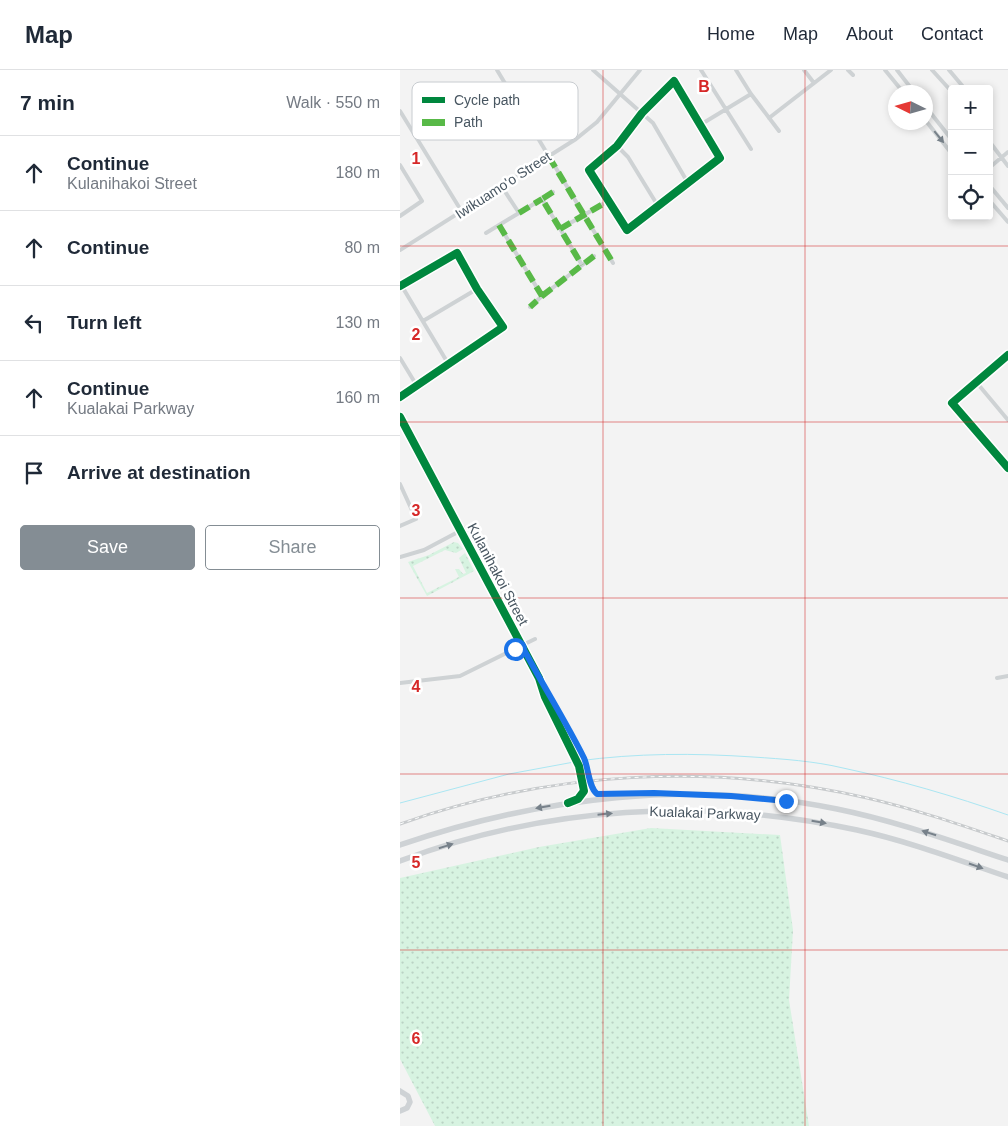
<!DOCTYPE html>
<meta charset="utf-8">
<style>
body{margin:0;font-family:Arial,sans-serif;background:#f6f6f7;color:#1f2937}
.controls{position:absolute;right:15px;top:15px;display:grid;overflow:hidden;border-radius:5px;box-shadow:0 2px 8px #0003}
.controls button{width:45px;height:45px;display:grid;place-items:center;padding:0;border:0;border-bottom:1px solid #e0e1e3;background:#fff;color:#1f2937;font:25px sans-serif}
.compass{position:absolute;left:488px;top:15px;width:45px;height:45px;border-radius:50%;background:#fff;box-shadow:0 2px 8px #0003;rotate:275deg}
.stop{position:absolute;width:15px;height:15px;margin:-11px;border:4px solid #1a73e8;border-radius:50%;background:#fff}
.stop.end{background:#1a73e8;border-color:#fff;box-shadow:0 1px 5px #0008}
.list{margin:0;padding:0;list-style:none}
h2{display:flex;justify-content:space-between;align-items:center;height:65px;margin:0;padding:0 20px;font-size:21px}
h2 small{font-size:16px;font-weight:400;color:#747a83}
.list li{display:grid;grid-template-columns:32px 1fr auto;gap:15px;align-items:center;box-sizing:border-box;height:75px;padding:0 20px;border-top:1px solid #e0e1e3}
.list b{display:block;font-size:19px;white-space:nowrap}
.list p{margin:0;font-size:16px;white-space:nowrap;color:#747a83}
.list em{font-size:16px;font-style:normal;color:#747a83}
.actions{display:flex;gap:10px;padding:15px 20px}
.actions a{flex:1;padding:11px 0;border:1px solid #848d94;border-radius:5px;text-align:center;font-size:18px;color:#848d94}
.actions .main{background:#848d94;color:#fff}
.icon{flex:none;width:28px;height:28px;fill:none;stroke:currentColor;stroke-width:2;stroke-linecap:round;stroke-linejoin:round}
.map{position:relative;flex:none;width:608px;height:1056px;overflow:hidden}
header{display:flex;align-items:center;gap:30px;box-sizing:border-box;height:70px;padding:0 25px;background:#fff;border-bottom:1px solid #e0e1e3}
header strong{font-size:24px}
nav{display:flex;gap:28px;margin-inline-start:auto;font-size:18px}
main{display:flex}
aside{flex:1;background:#fff}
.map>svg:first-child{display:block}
.grass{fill:url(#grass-dots)}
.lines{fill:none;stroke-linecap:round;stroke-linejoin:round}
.stream{stroke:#aae6f2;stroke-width:1}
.street{stroke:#ced2d4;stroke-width:4}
.secondary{stroke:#ced2d5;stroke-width:5.5}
.rail-casing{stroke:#c8cbcd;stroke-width:3}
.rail{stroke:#fff;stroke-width:1;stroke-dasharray:4;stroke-linecap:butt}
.quiet{stroke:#58b947;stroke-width:6;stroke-dasharray:12 6;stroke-linecap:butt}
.cycleway-casing{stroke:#fff;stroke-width:11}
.cycleway{stroke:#00873e;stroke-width:8}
.oneway{fill:#778189}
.oneway2{fill:#77818a}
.route{stroke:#1a73e8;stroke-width:6}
.grid{fill:none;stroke:#d62828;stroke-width:1;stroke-opacity:0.55}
.labels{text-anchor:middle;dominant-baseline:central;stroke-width:5;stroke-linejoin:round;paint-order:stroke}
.street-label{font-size:14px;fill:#485661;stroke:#fff}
.key{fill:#fff;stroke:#c8ccd0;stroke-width:1}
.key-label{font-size:14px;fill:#485661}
.grid-label{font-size:16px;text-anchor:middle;font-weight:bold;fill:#d62828;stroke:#fff;stroke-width:5;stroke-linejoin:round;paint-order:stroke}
</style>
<header>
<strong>Map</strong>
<nav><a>Home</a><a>Map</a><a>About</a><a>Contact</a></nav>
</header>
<main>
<aside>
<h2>7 min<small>Walk · 550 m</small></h2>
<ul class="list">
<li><svg class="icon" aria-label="ahead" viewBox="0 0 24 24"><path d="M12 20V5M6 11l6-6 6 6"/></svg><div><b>Continue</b><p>Kulanihakoi Street</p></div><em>180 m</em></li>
<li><svg class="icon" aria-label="ahead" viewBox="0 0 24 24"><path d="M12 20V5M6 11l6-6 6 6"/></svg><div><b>Continue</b></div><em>80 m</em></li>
<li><svg class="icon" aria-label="left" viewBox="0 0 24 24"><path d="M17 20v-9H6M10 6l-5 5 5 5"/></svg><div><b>Turn left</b></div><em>130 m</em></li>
<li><svg class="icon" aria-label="ahead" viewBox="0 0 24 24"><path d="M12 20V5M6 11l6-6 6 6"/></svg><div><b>Continue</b><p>Kualakai Parkway</p></div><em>160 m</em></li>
<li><svg class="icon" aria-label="arrive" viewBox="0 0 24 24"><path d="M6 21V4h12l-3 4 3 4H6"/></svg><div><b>Arrive at destination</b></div></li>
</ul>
<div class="actions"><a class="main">Save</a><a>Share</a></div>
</aside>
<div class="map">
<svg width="608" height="1056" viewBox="0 0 608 1056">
<defs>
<pattern id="grass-dots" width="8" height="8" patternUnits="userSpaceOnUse" patternTransform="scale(1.25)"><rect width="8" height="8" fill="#d7f3e1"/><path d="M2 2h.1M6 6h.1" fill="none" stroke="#bad2c4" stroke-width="1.8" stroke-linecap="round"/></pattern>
</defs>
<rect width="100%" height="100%" fill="#f3f3f3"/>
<path class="grass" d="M54 472 58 473 63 479 56 483 45 480 13 496 27 523 59 507 55 499H59L63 504 66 503 59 488 65 483 74 501 27 526 8 492 29 485Z
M251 758 380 765 393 860 389 930 409 1056H35L0 989V808L139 777Z"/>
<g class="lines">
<path class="stream" d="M178 691C237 683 294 683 353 687 383 689 414 691 443 698 499 710 554 726 608 745
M0 733 109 704 174 692"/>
<path class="street" d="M97 0 213 193
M193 0 253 53 288 113
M301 0 351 79
M336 0 351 24 379 61
M404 0 414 13
M448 0 453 5
M485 0 503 22
M497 0 514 22
M532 0 552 22
M549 0 565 19
M274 11 320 88 227 160 189 100 217 76 242 43Z
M526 37 552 70
M0 41 62 142
M369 48 431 0
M526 51 552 84
M300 55 351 24
M589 71 608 96
M217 76 228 87 258 136
M0 95 22 131 0 146
M589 98 608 82
M589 115 608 138
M153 122 142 129 182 195
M589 130 608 152
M119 143 142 129
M99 155 142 226 130 237
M160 159 208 131
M86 163 119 143 102 117
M0 180 176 69 197 52 240 0
M0 213 49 295
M0 216 57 183 77 219 103 257 0 327
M142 226 194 186
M23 251 77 219
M608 285 552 333 608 398
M0 288 17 316
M577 313 608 350
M0 347 139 608 144 623 182 705 184 721 174 731
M0 414 16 449 0 456
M0 487 24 480 73 454
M597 608 608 606
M140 609 184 689 195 722 201 725 258 723
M0 613 60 606 135 569"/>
<path class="secondary" d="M0 775C140 727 291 709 437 739 496 751 551 771 608 790
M0 791C145 736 305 727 457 760 508 771 558 790 608 807
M0 1021 8 1026 10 1032 7 1038 0 1041"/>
<defs>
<path id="rail" d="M0 754C149 701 313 692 467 728 515 739 561 755 608 771"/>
</defs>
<use href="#rail" class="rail-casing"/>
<use href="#rail" class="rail"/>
<path class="quiet" d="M149 87 213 193
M153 122 142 129 182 195
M119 143 142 129
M99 155 142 226 130 237
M160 159 208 131
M142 226 194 186"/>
<defs>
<path id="cycleway" d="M274 11 320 88 227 160 189 100 217 76 242 43Z
M0 216 57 183 77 219 103 257 0 327
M608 285 552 333 608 398
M0 347 139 608 145 627 179 696 184 721 178 729 168 733"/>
</defs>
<use href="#cycleway" class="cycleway-casing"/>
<use href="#cycleway" class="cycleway"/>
</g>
<defs><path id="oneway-solid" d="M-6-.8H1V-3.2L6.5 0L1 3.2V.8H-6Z" transform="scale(1.25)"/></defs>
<use class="oneway" href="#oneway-solid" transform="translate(539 67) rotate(51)"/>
<g class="oneway2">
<use href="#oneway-solid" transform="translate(143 737) rotate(170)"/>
<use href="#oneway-solid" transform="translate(205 744) rotate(-6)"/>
<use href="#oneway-solid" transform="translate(419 752) rotate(10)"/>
<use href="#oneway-solid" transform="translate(529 763) rotate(-162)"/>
<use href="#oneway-solid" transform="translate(46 776) rotate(-17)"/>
<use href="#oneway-solid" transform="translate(576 796) rotate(19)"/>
</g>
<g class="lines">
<path class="route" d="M115 579 122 576C142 614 165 650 184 688 189 699 188 716 197 724L254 723 331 726 386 731"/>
</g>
<path class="grid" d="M203 0V1056M405 0V1056M0 176H608M0 352H608M0 528H608M0 704H608M0 880H608"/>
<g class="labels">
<g class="street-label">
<text transform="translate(103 115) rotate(-33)">Iwikuamo'o Street</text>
<text transform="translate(98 504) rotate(62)">Kulanihakoi Street</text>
<text transform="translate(305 743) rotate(2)">Kualakai Parkway</text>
</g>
</g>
<rect x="12" y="12" width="166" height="58" rx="8" class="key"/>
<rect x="22" y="27" width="23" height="6" fill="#00873e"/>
<rect x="22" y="49" width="23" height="7" fill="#58b947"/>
<g class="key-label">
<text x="54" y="35">Cycle path</text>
<text x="54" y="57">Path</text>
</g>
<g class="grid-label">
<text x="304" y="22">B</text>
<text x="16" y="94">1</text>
<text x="16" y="270">2</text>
<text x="16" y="446">3</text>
<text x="16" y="622">4</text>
<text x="16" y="798">5</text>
<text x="16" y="974">6</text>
</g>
</svg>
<div class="controls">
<button>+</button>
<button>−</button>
<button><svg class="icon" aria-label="locate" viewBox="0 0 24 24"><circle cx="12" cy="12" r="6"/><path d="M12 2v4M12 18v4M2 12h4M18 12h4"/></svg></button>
</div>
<svg class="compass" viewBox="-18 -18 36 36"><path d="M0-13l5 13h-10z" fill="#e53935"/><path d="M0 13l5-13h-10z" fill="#747a83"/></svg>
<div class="stop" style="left:115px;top:579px"></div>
<div class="stop end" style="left:386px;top:731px"></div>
</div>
</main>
